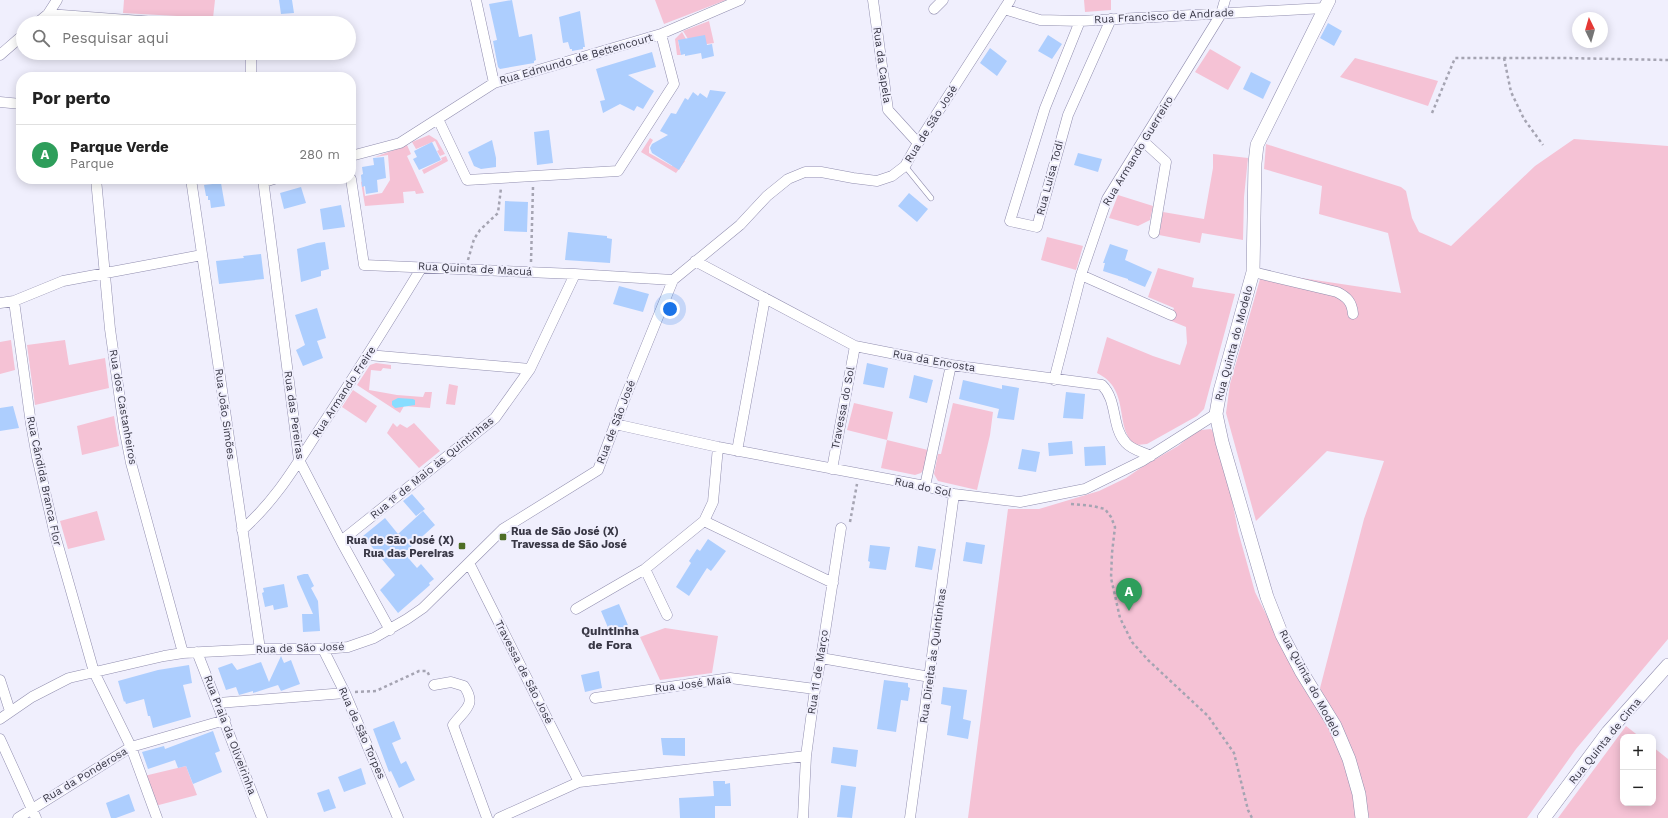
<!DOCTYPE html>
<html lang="pt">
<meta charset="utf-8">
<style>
body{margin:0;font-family:"Work Sans",sans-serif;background:#f2f2f2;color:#222}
.controls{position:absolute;right:12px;bottom:12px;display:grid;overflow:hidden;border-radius:8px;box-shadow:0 2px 10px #0003}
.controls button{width:36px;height:36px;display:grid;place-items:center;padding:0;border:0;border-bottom:1px solid #e0e0e0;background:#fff;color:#222;font:20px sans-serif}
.compass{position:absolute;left:1572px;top:12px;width:36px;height:36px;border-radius:50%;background:#fff;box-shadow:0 2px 10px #0003;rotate:355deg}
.you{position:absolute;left:670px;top:309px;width:14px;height:14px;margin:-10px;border:3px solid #fff;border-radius:50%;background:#1a73e8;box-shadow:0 0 0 6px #1a73e833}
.badge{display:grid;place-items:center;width:26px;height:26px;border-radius:50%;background:#0f766e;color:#fff;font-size:13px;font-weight:700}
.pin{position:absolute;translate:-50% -33px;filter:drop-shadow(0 1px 2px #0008)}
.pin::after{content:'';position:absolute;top:21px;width:14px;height:12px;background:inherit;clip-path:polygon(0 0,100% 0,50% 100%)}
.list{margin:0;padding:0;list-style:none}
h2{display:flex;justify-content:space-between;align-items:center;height:52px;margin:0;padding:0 16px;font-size:17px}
h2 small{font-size:13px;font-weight:400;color:#767676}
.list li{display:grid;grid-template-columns:26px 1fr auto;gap:12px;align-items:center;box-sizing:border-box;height:60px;padding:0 16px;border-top:1px solid #e0e0e0}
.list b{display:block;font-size:15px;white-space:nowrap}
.list p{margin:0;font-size:13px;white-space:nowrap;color:#767676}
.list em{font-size:13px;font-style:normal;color:#767676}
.icon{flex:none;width:22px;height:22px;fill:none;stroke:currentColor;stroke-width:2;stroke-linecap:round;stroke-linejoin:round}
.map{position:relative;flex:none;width:1668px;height:818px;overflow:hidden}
.search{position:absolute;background:#fff;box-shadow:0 2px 10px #0003;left:16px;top:16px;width:340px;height:44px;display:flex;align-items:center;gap:10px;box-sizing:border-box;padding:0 14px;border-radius:22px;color:#767676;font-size:15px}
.panel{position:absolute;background:#fff;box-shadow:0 2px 10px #0003;left:16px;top:72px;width:340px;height:112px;border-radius:16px}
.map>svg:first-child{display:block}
.green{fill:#f5c2d5}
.water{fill:#8df}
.building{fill:#adcefe}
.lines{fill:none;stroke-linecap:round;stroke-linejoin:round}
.service-casing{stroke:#918eaf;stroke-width:6}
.minor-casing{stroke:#918eaf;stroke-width:11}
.tertiary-casing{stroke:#918eaf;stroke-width:14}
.path{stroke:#a5a4b2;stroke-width:2.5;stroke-dasharray:3 3;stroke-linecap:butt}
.service{stroke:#fff;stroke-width:5}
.minor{stroke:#fff;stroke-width:10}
.tertiary{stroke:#fff;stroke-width:13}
.poi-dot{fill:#4e6e25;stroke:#f0effd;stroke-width:1.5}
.labels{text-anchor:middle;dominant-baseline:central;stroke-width:4;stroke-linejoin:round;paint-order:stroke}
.street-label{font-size:11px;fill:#383745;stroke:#f0effd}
.poi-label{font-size:11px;font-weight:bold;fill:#383745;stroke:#f0effd;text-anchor:start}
.neighbourhood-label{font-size:12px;font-weight:bold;fill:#383745;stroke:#f0effd}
</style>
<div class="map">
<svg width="1668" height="818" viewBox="0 0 1668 818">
<rect width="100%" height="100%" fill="#f0effd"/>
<path class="green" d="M124 0H215L213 18 123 13Z
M655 0H726L664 24Z
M1084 0H1111V10L1085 12Z
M709 21 714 43 707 44 688 39 683 31Z
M682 32 686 39 678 41 681 55H677L675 39Z
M1210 49 1241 67 1228 90 1195 72Z
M1355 58 1438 81 1428 106 1340 77Z
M429 135 437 140 445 154 440 156 437 151 439 150 435 141 416 149 412 142Z
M650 138 653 140 649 147V153L672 166 681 151 680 158 685 161 676 173 641 152Z
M1574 139 1668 146V639L1576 749 1527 818H1368L1319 692 1364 519 1384 461 1327 451 1256 521 1226 413 1230 384 1262 272 1401 293 1388 233 1319 214 1322 186 1264 169 1266 144 1401 187 1406 191 1412 218 1419 232 1451 246 1535 166Z
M407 145 411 154 407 156 424 193 416 194 415 191 403 192 404 203 365 206 361 182 363 181 365 196 382 193 390 180 388 155 375 157Z
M1213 154 1248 158 1244 197 1243 240 1202 233 1200 243 1159 235 1163 212 1204 219 1213 168Z
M446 156 448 161 424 174 422 170 442 160 441 158Z
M1118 195 1153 206 1150 220 1138 226 1109 218Z
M1047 237 1083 246 1076 270 1041 260Z
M1158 268 1194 278 1192 287 1235 294 1204 409 1197 416 1147 444 1136 445C1113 429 1132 390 1097 373L1107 337 1153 356 1180 365 1187 343 1186 327 1169 320 1174 308 1148 297Z
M11 340 15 370 0 374V342Z
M65 340 69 365 105 358 109 388 35 405 27 345Z
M376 363 391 365V369L383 368 381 371 371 370 369 390 397 395 423 397 425 392H432L430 408 404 406 400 413 357 385 370 365Z
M449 384 458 386 455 405 446 404Z
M353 390 377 406 366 423 342 407Z
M854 403 893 412 887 440 928 450 924 469 921 473 915 475 881 468 887 440 847 430Z
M953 403 993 412 990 435 977 490 938 481 934 474 938 454H941Z
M114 416 119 446 82 455 77 426Z
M393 423 397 427 400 424 407 428 414 423 440 451 419 468 387 433Z
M1211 429 1218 440 1230 489 1238 531 1255 592 1298 678 1331 727 1356 797 1358 818H968L1008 509H1039L1099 491 1126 478 1142 467 1178 446 1193 434 1201 430Z
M97 511 105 540 68 549 60 521Z
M665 628 718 636 712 673 660 680 640 637Z
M1626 726 1640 737H1623V803H1653V747L1668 759V818H1558Z
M186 766 197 795 155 806 144 776Z"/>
<path class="water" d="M398 398 413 399 415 400V405L395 408 392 405V401Z"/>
<path class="building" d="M279 0H292L294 13 281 14Z
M512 0 519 37 532 34 536 60 534 61V63L500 69 498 67 493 41 497 40 489 4Z
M580 11 585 47H583V49L572 51V49H570L568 42 563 43 559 17Z
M1328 23 1342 31 1334 46 1320 38Z
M705 35 707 45 712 44 714 56 702 59 701 53 685 56V54L681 55 678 40Z
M1048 35 1062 44 1052 59 1038 51Z
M990 48 1007 61 997 76 980 63Z
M652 52 656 67 628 75 654 91 643 109 637 106 634 111 620 104 603 113 600 101 605 100 596 69Z
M1251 72 1271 82 1263 99 1243 89Z
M710 90 726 92 679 170 652 153 650 148 652 144 668 135 660 131 671 113 676 114 685 98 688 100 693 92 698 96 700 93 707 98Z
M549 130 553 163 537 165 534 132Z
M492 140 496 158V167L481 169 474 166 468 152Z
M432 142 441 160 419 170 413 159 417 157 414 151Z
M1078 153 1102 159 1098 172 1074 165Z
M384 157 386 178 377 180 378 192 366 194 365 186 362 187 361 175 363 174 362 167 374 165 373 158Z
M221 183 225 206 211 208 210 200H208V196H206L204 185Z
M301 187 306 203 284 209 280 193Z
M909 193 928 209 917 222 898 206Z
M505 201 528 202 527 232 504 231Z
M341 205 345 227 323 230 320 209Z
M568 232 607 236V238L612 239 610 263 565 260Z
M325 242 329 269 321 271V276L301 282 297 249 317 243Z
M1110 244 1128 250 1125 260 1152 272 1145 287 1128 280V279L1103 271 1105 263H1103Z
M261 254 264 279 219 284 216 261 244 258 243 256Z
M619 286 649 294 643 312 613 304Z
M317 308 326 338 317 341 323 358 303 366 296 350 305 345 295 315Z
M867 363 888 368 884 388 863 384Z
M914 375 933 380 927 403 909 398Z
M963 380 1002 389V385L1019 388 1014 420 997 418 999 409 959 399Z
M1066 392 1085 394 1083 419 1063 418Z
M13 406 19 428 0 431V408Z
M1072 441 1073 454 1049 456 1048 443Z
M1105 446 1106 465 1085 466 1084 447Z
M1022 449 1040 452 1036 472 1018 469Z
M412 494 425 509 416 516 403 501Z
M423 511 435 525 404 553 417 568 421 564 434 579 429 583 430 585 398 613 380 590 395 575 363 536 385 518 398 534Z
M708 539 726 551 711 571 707 568 689 596 676 587 691 563 689 561 697 549 700 551Z
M966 542 985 545 982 564 963 561Z
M870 545 890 547 886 570 869 568 870 562 868 561Z
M918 546 936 549 932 570 915 567Z
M304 574H308L314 586 311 588 318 601 320 631 303 632 302 614H313L297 578V576Z
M284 584 288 607 274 610 273 605 265 607 262 593 264 592 263 588Z
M619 604 630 630 612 637 601 611Z
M281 656 284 663 291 660 300 684 281 691 278 685 253 693V691L239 695 236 687 226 690 218 668 232 663 237 670 261 662 269 682Z
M189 665 192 683 183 685 191 717 153 728 150 716H148L144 699 126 704 125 701 124 702 118 681 158 670Z
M599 671 602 688 585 692 581 675Z
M884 680 908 683V687L910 688 908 701 901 700 896 732 877 729Z
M943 687 967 690 963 719 971 721 968 739 947 735 951 706 941 704Z
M394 721 401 739 392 743 401 764 406 761 415 780 399 788 391 771 389 772 373 729Z
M213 731 220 751 215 753 222 772 193 784 186 766 178 768 175 760 148 769 142 752 164 746 165 749Z
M661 738H685V756L663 755Z
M833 747 858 750 856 767 831 763Z
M361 768 366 784 344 792 338 777Z
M713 781H725V784L730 783 731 806H715V818H680L679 798 714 796Z
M841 785 856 787 852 818 837 817Z
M329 789 336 808 324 812 317 793Z
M129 794 135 811 116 818H111L106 803Z"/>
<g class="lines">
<defs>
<path id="service" d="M905 166 931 198"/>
<path id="minor" d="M476 0 494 83
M873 0 888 110 918 143
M934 9 943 0
M1004 9 1040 20 1080 21 1325 8
M48 14 168 23
M1080 21 1045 108 1010 221 1037 227 1068 115 1111 19
M37 23 48 14 57 0
M251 53V77
M0 55 23 35
M0 102 21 104
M438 119 467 180 618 171 674 84 661 34
M1143 141 1166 162 1154 233
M351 156 400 143 494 83 661 34 740 0
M96 179 110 329 124 428 131 463 183 653
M191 179 260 649
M263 179 299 460 341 541 390 630
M351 179 364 265 575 274 673 280
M264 182 274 179
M695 261 855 346 951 365 1102 385C1118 401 1111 427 1126 443 1132 450 1143 452 1151 456
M1253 272 1337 292C1347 297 1352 302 1353 314
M1081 275 1171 315
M14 301 63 281 202 255
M0 303 14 301 31 424 37 457 55 535 73 598 94 672 131 747 157 818
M368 355 530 369
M1054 380 1081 275 1107 199 1221 14 1225 0
M615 424 718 447 925 486 954 494 1020 502 1085 489 1142 461 1216 414
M737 451 765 298
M832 469 855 346
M925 486 951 365
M704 521 833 583
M242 530C277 499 296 465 321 427 356 374 389 321 422 267
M341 541 495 418 530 369 575 274
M469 563 579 782
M645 569 667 615
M576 609 645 569 704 521 713 502 718 447
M323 649 345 693 398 818
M197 652 262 818
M821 658 930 677
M0 680 10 711
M434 685 451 682 464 686C477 705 465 709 453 725L487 818
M595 698 730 678 815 689
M218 703 345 693
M0 719 32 697 69 678 164 656 183 653 260 649H323L348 647 374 638 407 619 423 608 503 529 598 470 625 398 673 280 740 225 767 196 788 179 805 172H821L853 178 877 181 892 176 905 166 918 143 1010 0
M0 739 36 818
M18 818 131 747 225 720
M499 818 579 782 806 756
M803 818 806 756 815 689 821 658 841 528
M910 818 954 494"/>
<path id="tertiary" d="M1329 0 1257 145 1255 163 1253 272 1220 391 1216 414 1222 442 1267 597 1282 635 1301 671 1335 726 1349 759 1359 794 1362 818
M1544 818 1608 732 1668 665"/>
</defs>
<use href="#service" class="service-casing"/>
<use href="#minor" class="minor-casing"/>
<use href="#tertiary" class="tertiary-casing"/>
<path class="path" d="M1504 58 1511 92 1524 119 1543 145
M1432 113 1455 58H1563L1668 60
M468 260 474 239 480 230 498 213 501 188
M531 262 533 187
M1071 504 1093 506 1105 509 1111 517 1115 527 1112 553 1111 578 1120 618 1132 642 1148 660 1208 716 1234 753 1248 810 1252 818
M850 522 857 484
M355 692 376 691 419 671H427L429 675"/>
<use href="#service" class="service"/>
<use href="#minor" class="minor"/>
<use href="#tertiary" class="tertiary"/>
</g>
<g class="poi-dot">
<rect x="499" y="533" width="8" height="8" rx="2"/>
<rect x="458" y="542" width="8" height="8" rx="2"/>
</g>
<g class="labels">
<g class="street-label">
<text transform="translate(1164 16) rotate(-3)">Rua Francisco de Andrade</text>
<text transform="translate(576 59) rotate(-16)">Rua Edmundo de Bettencourt</text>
<text transform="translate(882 65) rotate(82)">Rua da Capela</text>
<text transform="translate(931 124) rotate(-58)">Rua de São José</text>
<text transform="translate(1138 151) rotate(-59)">Rua Armando Guerreiro</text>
<text transform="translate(1050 178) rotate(-75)">Rua Luísa Todi</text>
<text transform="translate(475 269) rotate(3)">Rua Quinta de Macuá</text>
<text transform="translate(1234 343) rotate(-75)">Rua Quinta do Modelo</text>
<text transform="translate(934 361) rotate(10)">Rua da Encosta</text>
<text transform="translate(344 392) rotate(-57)">Rua Armando Freire</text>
<text transform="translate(123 407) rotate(80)">Rua dos Castanheiros</text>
<text transform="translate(843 408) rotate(-79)">Travessa do Sol</text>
<text transform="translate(225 414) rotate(82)">Rua João Simões</text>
<text transform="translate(294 415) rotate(82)">Rua das Pereiras</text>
<text transform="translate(616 422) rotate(-69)">Rua de São José</text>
<text transform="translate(432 468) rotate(-39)">Rua 1º de Maio às Quintinhas</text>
<text transform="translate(44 481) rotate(78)">Rua Cândida Branca Flor</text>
<text transform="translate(923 487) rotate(12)">Rua do Sol</text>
<text transform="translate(300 648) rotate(-2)">Rua de São José</text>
<text transform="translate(933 656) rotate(-82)">Rua Direita às Quintinhas</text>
<text transform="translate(524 672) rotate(63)">Travessa de São José</text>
<text transform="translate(818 672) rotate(-81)">Rua 11 de Março</text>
<text transform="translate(1310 683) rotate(62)">Rua Quinta do Modelo</text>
<text transform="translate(693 684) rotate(-7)">Rua José Maia</text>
<text transform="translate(362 733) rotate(66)">Rua de São Torpes</text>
<text transform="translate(230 735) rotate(69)">Rua Praia da Oliveirinha</text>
<text transform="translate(1605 741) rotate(-51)">Rua Quinta de Cima</text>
<text transform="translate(85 775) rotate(-31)">Rua da Ponderosa</text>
</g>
<g class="poi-label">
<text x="511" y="531">Rua de São José (X)<tspan x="511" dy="13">Travessa de São José</tspan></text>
<text x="454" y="540" text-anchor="end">Rua de São José (X)<tspan x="454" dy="13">Rua das Pereiras</tspan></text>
</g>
<g class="neighbourhood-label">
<text x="610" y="631">Quintinha<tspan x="610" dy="14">de Fora</tspan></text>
</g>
</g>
</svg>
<div class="controls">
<button>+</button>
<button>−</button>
</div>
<svg class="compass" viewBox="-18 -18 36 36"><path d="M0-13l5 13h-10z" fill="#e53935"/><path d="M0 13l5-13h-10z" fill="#767676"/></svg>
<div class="you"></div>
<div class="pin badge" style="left:1129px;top:611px;background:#2e9e5b">A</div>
<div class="search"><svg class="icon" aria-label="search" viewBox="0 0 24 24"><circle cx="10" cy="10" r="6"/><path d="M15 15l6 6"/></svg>Pesquisar aqui</div>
<section class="panel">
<h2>Por perto<small></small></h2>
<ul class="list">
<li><span class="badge" style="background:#2e9e5b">A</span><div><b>Parque Verde</b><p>Parque</p></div><em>280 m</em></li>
</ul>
</section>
</div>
